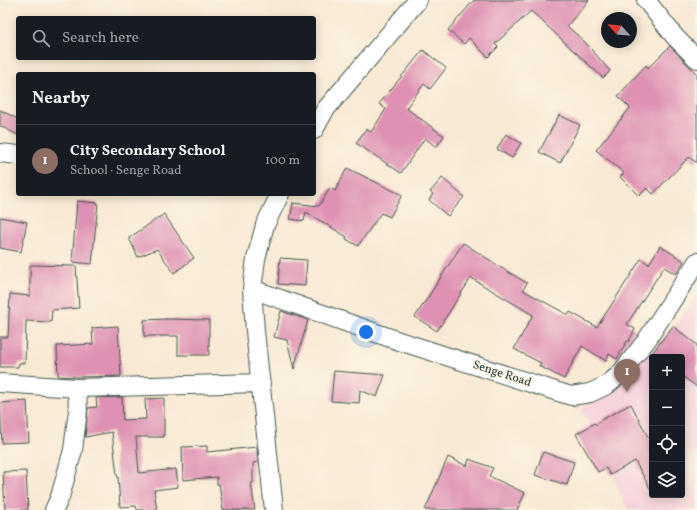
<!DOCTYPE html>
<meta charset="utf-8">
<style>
body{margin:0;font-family:Vollkorn,serif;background:#20242c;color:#f1f3f6}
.controls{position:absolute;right:12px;bottom:12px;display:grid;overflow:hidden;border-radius:4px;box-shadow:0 2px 10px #0003}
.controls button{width:36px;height:36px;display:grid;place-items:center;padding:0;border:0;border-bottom:1px solid #363941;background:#171b24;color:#f1f3f6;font:20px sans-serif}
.compass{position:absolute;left:601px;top:12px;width:36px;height:36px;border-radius:50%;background:#171b24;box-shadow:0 2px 10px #0003;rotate:296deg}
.you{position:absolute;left:366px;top:332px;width:14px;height:14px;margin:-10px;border:3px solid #fff;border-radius:50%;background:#1a73e8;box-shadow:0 0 0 6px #1a73e833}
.badge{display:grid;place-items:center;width:26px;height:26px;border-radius:50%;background:#1f6fb2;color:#fff;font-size:13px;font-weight:700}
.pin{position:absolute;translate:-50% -33px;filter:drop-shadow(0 1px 2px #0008)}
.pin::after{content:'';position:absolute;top:21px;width:14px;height:12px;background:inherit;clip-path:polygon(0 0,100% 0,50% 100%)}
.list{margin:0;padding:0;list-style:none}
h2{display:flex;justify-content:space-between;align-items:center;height:52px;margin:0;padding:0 16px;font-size:17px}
h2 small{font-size:13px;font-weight:400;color:#9ea1a6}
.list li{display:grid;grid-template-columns:26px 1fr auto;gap:12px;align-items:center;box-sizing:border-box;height:72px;padding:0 16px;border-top:1px solid #363941}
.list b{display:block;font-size:15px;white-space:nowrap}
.list p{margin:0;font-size:13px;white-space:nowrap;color:#9ea1a6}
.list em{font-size:13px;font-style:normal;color:#9ea1a6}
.icon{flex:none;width:22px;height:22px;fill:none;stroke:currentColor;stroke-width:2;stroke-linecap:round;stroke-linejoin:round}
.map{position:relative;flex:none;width:697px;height:510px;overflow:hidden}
.search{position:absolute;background:#171b24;box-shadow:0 2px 10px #0003;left:16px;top:16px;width:300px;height:44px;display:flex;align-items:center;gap:10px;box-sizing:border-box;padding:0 14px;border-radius:4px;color:#9ea1a6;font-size:15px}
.panel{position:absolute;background:#171b24;box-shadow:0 2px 10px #0003;left:16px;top:72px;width:300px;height:124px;border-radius:4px}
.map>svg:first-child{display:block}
.built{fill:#f5cfda;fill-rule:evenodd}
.building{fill:#de91b3}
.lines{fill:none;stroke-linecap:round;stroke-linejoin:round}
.minor-casing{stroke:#40574c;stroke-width:20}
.minor{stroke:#fff;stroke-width:18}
.labels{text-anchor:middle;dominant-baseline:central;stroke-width:3.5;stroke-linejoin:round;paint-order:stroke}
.street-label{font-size:12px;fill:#1f3d34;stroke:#fcf5e5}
</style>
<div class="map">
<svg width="697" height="510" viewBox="0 0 697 510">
<rect width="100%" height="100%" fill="#fcf5e5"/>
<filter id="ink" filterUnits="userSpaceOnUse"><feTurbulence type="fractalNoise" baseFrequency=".025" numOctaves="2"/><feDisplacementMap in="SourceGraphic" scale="8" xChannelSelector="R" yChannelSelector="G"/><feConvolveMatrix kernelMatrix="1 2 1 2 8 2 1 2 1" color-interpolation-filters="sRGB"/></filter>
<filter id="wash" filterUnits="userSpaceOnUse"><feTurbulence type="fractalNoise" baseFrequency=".012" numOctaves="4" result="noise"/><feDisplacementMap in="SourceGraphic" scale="16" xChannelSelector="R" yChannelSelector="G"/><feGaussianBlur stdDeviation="0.9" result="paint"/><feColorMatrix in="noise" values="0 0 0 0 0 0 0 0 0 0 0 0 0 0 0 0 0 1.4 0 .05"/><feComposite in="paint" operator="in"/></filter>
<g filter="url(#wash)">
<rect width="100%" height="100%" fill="#f8e9d3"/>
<path class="built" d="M697 294V510H628L582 409 621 374 661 347ZM652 357H682V495H652Z"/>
<g id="blocks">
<path class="building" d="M474 0H589L567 26 585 42 610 71 603 78 531 11 495 44 498 47 488 57 469 38 464 44 448 30Z
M670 46 697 74V163L689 157 653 194 647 188 639 196 620 177 624 173 596 150 630 108 618 96 646 65 648 68Z
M423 50 446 68 430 89 424 84 406 108 444 136 436 147 425 138 401 173 356 143 366 129 371 132 386 109 379 104Z
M0 110 18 119V135L0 126Z
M559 115 580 125 560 163 539 152Z
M506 134 521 143 512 158 497 149Z
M347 168 402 195 390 217 381 213 358 246 346 239 347 237 306 212 304 221 290 219 293 204 292 203 319 206 330 188 335 191Z
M442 178 464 197 448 216 429 200 433 194 430 192Z
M77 201 98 203 92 264 72 262Z
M164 214 194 258 174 273 157 249 138 257 129 238Z
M0 217 27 222 21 252 0 248Z
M463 243 493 262V263L527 283 523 290 568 315 570 312 597 327 641 259 649 264 660 246 684 261 676 274 664 267 627 324 635 329 629 341H627L617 359 609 354 606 361 582 346 564 379 539 366 541 363 514 349 533 315 471 278 437 331 415 317Z
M280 258 307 260 305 286 278 284Z
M30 265 76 266 79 308 52 310 51 322 26 321 25 363H19L18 367H0V337H8L10 294 30 296Z
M281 311 308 320 294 369 287 340 274 337Z
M167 319 209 320V355H178V336H144V320Z
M118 326 121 376 77 377 58 376 57 346 93 344 92 328Z
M673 326 697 345V387L682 376V357H649Z
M334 371 385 375 377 397 360 390 359 403 331 401Z
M122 397 123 420 146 419 145 399 164 398V437H136L139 473 176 469 178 487 154 490 157 510H137L136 506 120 507 118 476H117L112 432 85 437 88 408 97 407 96 398Z
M27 401 29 442 2 443 0 403Z
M631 404 652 445V492L635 461 610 475 606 468 598 472 576 434 595 423 597 425 601 420Z
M207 446V452L257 447 258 462 253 463V483H251L255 510H223L219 484H217V477L183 480 182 447Z
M543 452 574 462 567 485 535 475Z
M448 457 467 466 469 459 493 468 489 476 525 493 517 510H425Z
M26 471 28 510H5L3 472Z"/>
</g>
</g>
<g filter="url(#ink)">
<use href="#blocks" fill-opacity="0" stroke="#40574c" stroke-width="1"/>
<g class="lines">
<defs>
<path id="minor" d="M646 0 675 37 697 59
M314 130 325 110 418 0
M0 153 18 155
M252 289 396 340 571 396 590 393 607 385 620 374 646 341 697 262
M0 383 77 388
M54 510 60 497 73 450 78 411 77 388 261 383
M274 510 255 331 252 289 256 259 265 225 280 194"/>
</defs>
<use href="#minor" class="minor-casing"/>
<use href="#minor" class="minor"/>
</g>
</g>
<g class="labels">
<g class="street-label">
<text transform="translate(502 374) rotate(18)">Senge Road</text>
</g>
</g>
</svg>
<div class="controls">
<button>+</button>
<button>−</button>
<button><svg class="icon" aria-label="locate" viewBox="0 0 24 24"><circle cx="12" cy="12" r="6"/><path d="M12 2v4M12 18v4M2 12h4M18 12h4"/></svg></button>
<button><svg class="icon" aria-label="layers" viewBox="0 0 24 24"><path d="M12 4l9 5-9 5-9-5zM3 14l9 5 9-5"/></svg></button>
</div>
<svg class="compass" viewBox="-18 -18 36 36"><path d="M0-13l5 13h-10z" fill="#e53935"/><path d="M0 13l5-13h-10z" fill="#9ea1a6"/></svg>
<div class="you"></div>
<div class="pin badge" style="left:627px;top:392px;background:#8d6e63">1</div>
<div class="search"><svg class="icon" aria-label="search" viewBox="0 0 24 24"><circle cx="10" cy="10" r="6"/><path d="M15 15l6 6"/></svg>Search here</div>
<section class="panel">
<h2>Nearby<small></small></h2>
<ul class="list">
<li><span class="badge" style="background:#8d6e63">1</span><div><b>City Secondary School</b><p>School · Senge Road</p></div><em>100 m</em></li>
</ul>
</section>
</div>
